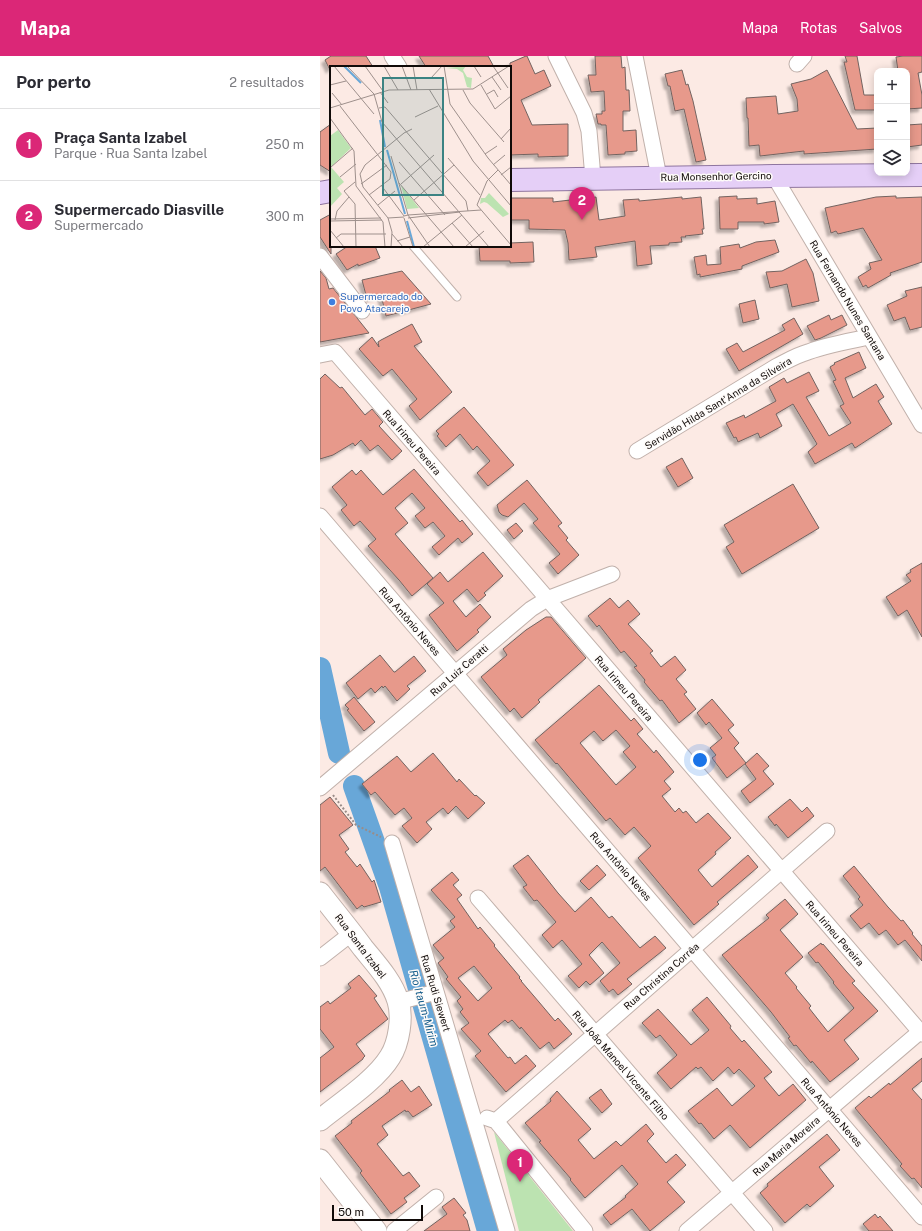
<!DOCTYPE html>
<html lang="pt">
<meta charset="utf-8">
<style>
body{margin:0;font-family:"Public Sans",sans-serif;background:#f7f7f7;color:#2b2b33}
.controls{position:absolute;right:12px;top:12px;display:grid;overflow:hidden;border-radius:8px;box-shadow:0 2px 10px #0003}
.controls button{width:36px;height:36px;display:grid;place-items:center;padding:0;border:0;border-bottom:1px solid #e1e1e2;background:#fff;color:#2b2b33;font:20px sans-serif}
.scale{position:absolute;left:12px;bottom:10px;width:91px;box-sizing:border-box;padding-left:4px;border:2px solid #100a08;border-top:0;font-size:11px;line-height:14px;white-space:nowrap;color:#100a08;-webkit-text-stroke:3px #fefbf9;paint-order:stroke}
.you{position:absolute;left:380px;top:704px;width:14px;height:14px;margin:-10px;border:3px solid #fff;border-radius:50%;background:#1a73e8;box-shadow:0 0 0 6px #1a73e833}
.badge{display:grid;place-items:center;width:26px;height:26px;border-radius:50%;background:#db2777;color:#fff;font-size:13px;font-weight:700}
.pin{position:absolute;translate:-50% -33px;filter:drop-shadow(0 1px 2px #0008)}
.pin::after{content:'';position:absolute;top:21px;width:14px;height:12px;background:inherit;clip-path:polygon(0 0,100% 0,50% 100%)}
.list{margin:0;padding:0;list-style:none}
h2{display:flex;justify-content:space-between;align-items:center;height:52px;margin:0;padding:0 16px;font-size:17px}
h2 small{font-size:13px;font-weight:400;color:#7c7c81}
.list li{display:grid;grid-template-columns:26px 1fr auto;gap:12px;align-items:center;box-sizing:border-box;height:72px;padding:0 16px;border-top:1px solid #e1e1e2}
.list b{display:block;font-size:15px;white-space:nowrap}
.list p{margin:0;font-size:13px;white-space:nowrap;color:#7c7c81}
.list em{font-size:13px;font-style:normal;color:#7c7c81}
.icon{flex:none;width:22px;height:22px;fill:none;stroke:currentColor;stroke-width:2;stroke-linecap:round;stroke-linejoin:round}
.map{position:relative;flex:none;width:602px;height:1175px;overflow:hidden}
header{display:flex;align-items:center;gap:24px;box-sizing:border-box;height:56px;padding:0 20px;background:#db2777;color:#fff}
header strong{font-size:19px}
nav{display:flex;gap:22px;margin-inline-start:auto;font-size:14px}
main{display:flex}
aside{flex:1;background:#fff}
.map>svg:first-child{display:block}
.green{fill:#bce3b1}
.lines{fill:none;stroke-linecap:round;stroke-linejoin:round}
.river{stroke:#68a7d8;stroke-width:22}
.building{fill:#e7998b;stroke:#736360;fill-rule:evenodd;filter:url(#shadow)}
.lane-casing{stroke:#c1b1ab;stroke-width:9}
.street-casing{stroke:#c1b1ab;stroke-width:17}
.secondary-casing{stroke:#c1b1ab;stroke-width:23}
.primary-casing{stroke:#8f759f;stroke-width:24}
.path{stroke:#998c88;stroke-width:2;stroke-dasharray:2 2;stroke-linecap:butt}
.lane{stroke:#fff;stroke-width:7}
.street{stroke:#fff;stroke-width:15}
.secondary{stroke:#fff;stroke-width:21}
.primary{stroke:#e5cff7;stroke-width:22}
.shop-dot{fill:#3f7fe0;stroke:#fefbf9;stroke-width:1.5}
.labels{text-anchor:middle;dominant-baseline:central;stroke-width:3;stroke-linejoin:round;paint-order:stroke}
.street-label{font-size:10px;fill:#100a08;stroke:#fefbf9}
.shop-label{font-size:10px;fill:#366cbe;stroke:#fefbf9;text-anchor:start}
.water-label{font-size:11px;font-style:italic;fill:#125b8a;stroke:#fefbf9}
.inset-river{fill:none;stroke:#68a7d8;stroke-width:2}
.inset-road{fill:none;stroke:#9e908c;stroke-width:1}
.view{fill:#3b8383;fill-opacity:0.15;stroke:#3b8383;stroke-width:2}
.inset-edge{fill:none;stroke:#100a08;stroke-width:2}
</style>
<header>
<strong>Mapa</strong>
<nav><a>Mapa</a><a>Rotas</a><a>Salvos</a></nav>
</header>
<main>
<aside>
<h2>Por perto<small>2 resultados</small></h2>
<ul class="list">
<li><span class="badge">1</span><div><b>Praça Santa Izabel</b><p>Parque · Rua Santa Izabel</p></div><em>250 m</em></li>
<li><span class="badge">2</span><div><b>Supermercado Diasville</b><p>Supermercado</p></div><em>300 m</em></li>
</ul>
</aside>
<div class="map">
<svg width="602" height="1175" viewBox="0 0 602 1175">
<defs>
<filter id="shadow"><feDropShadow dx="-3.5" dy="3.5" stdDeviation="1" flood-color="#0004"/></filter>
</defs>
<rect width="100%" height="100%" fill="#fceae4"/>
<path class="green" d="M174 1076 253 1175H199Z"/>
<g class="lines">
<path class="river" d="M0 612 19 697
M34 730 70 831 168 1175"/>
</g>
<path class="building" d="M11 0H46L53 11H11L10 14 5 4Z
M99 0H168L174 11H106Z
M206 0H207L215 18 224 14 231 30 201 44 212 69 248 68V100L218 101V98L190 99V7Z
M275 0H301L302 12 305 11 306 34H309L310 55H303V75L316 74 317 95 305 96V98L288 99 286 69H281V68H278L276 58H282V55H285L284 35 271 36 268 19H276Z
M525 0H537L544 39H557V54H535L524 6H527Z
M583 0H602V16L598 17 602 39V52L587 53V15H578L576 1Z
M362 14 366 29 368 28 373 45 386 104 376 106 364 53 355 55 350 30H348L345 18Z
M507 14 537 73 557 72V93L484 98V95L440 100 439 89 429 90 428 62H427L426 42 456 40 458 58 478 55 477 43 471 28 491 23Z
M11 68V116L0 109V76Z
M602 68V89L587 91V69Z
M417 140V143L437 142V148L455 145 459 166 444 168V166H418V173H400L399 141Z
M576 140V142L602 141V206L570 217 571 219 548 232 546 229 543 231 538 221 551 213 549 207 562 204 543 172 518 178 516 175 511 177 505 152 556 141Z
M276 141 279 164 305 160 303 144 319 143V145L341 143 362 141V143L381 141 384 173H382L383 178 365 180 366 181H361L362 186 349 187V189L330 190 332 208 317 210 315 185 275 191 277 201 249 204 248 187 245 174 209 173V164H190V142H233V146Z
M11 158V198L0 181V164Z
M455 184 459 196 422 210V213L380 221V218L377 219 374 201 386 199 387 209 401 208 400 191 419 188 420 192 436 186Z
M213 186 214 206 190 207V205H160L159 190H190V187Z
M28 190H55L60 202 38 210V208L27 214 16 198Z
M486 203 493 217 499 245 472 251 467 228 450 232 446 216 462 215Z
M0 215 6 222 9 233 13 232 49 277 0 286Z
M82 215 111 248 66 260 61 239 47 243 42 224Z
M602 231V271L590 274 585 261 574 265 567 249 587 240 585 235Z
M435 244 439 263 423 267 419 248Z
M509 259 511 264 522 259 527 269 501 282 495 284 487 270Z
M474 262 483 278 419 315 406 293 417 287 423 296 465 274 462 269Z
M92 268 102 286 94 290 132 336 100 364 89 350 97 343 72 313 63 320 39 293 52 281 59 291 58 286 61 284Z
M539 296 546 312 525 322 533 342 556 328 564 341 558 345 572 368 535 392 532 387 495 408 488 396 497 388 473 348 456 358 462 370 440 382 438 377 418 386 416 381 414 382 406 367 424 359 425 362 456 345 449 331 464 322 467 327 489 316 499 335 486 341 509 380 531 367 520 350 524 348 513 325 516 324 510 311 515 308 514 307Z
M5 318 20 332 22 331 45 359 52 353 63 366 59 370 82 395 72 404 58 389 50 395 41 384 35 390 33 387 13 399 0 403V323Z
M144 351 194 409 168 430 157 417 170 405 157 390 153 394 140 378 126 391 117 380 119 378 116 375Z
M362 402 373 422 358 431 346 411Z
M94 413 140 466 142 464 153 478 142 487 138 482 119 499 112 491 125 480 113 466 105 472 95 460 105 452 92 437 75 452 88 467 75 478 113 522 92 540 79 524 48 490 56 483 40 465 34 470 21 454 27 449 12 431 32 414 36 419 41 414 63 439Z
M207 424 242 467 238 470 248 482 246 484 259 499 238 518 229 507 240 498 213 467 218 463 204 447 188 461 182 459 179 456 177 449Z
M473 428 499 472 422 518 406 491 414 486 404 469Z
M196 467 203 475 194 483 187 474Z
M163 496 183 520 164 537 166 539 158 546 147 533 133 545 146 561 160 548 171 561 157 574 159 576 137 595 109 559 124 547 107 528 120 516 128 526Z
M602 507V581L587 554 578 560 566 541 591 525 586 519 591 516 590 514Z
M290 542 299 552 308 544 320 558 308 568 333 595 330 597 341 611 355 600 366 614 356 623 367 636 364 638 376 653 359 667 342 644 340 645 324 626 325 624 314 611 317 610 304 595 301 597 279 569 277 571 268 560Z
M226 561H231L266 602 218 644 220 646 202 662 194 652 190 656 161 621 187 599 183 593 206 574Z
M60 599 74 616H75L94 600 106 615 87 630 90 633 77 645 65 630 63 632 62 630 55 637 51 632 38 643 26 627Z
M279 629 311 665 314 662 323 673 317 678 334 697 336 694 354 716 344 725 351 733 342 740 355 756 359 752 363 757 366 755 376 767 388 757 411 782 395 796 396 798 378 814 392 831 428 799 438 811 397 846 399 848 374 869 318 802 331 790 314 771 305 779 290 762 286 765 237 707 236 708 215 684ZM296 674 310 690 303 696 316 711 296 729 260 687 274 675 283 685Z
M34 641 55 666 44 675 27 654 29 653 25 649Z
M392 643 414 669 408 674 419 687 414 692 426 707 407 722 392 702 396 699 390 692 402 682 389 666 386 669 377 657Z
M113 697 137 726 139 723 155 740 156 739 165 747 148 763 136 750 128 758 123 752 106 766 112 773 97 787 82 770 92 762 84 752 75 759 55 736 51 739 42 728 77 700 91 716Z
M437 697 449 710 443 715 454 728 430 747 421 735 436 723 425 708Z
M10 741 33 769 19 779 29 793 25 796 37 811 40 808 52 826 54 824 61 846 44 851 42 849 37 853 5 811 0 815V749Z
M470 743 482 756 487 751 494 760 468 782 456 768 455 770 448 761Z
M208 799 238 837 255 856 271 841 289 862 292 860 320 892 335 880 346 892 307 923 312 928 298 939 293 933 289 936 280 925 300 907 282 886 269 899 284 917 270 929 266 925 259 932 248 920 262 908 242 884 233 892 222 879 236 866 217 844 214 845 203 831 207 829 193 810Z
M277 809 286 819 269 834 260 825Z
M534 810 568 851 581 865 583 864 593 877 592 878 602 890V905L585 884 578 889 566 874 559 879 549 867 541 873 530 860 543 849 538 843 540 841 523 820Z
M132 816 139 824 133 829 142 839 137 843 158 873 160 871 175 889 174 890 200 921 199 922 202 925H201L219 946 235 965 238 962 252 978 234 993 229 986 220 993 201 971 200 973 192 964 188 967 185 964 169 977 168 978 188 1002 190 1001 195 1008 206 999 216 1010 186 1036 155 1000 161 995 141 973 149 967 140 956 143 953 137 945 141 941 126 923 128 921 118 907 124 902 113 889 135 871 130 865 135 861 111 834ZM154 910 172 932 158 945 138 922Z
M465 843 478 858 460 874 483 901 465 917 477 931 476 932 491 950 489 952 508 976 534 952 513 927 514 926 498 906 496 907 488 897 501 887 502 889 503 888 526 915 535 925 532 927 558 955 524 984 539 1003 510 1026 492 1005 491 1007 476 989 474 990 468 982 470 981 451 956 402 899 449 862 446 859Z
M39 919 57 940 54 942 68 963 36 988 45 1000 43 1002V1003L0 1036V1002L14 991 0 973V951L8 945 10 948 31 932 28 928Z
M387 941 411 970 410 972 422 986 424 984 452 1016 444 1022 459 1040 473 1028 486 1044 430 1092 410 1069 394 1083 381 1067 379 1068 368 1055 397 1032 412 1050 435 1030 419 1013 414 1018 408 1011 393 1025 381 1011 378 1013 376 1011 351 1033 337 1017 357 999 340 979 336 982 322 967 338 953 371 989 389 974 372 954Z
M602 1002V1025L592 1033 602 1044V1132L594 1122 592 1123 580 1110 582 1108 535 1052 549 1040 551 1042 569 1027 570 1029Z
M82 1024 91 1036 99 1030 112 1049 93 1061 88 1055 86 1056 85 1054 62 1070 68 1079 57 1088 83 1120 89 1116 100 1130 84 1142 87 1146 71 1158 40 1117 42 1115 15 1080 32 1067 31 1065 70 1035 69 1034Z
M281 1033 292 1048 282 1057 269 1042Z
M237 1035 271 1073 258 1084 274 1103 296 1085 301 1090 326 1068 334 1078 327 1085 346 1107 356 1098 366 1109 347 1126 365 1146 330 1175 312 1153 291 1169 283 1159 306 1141 305 1140 318 1128 302 1109 265 1142 250 1124 251 1123 219 1086 221 1085 205 1067 231 1045 230 1043Z
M507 1078 520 1094 499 1111 514 1130 490 1151 487 1148 465 1167 440 1137 448 1130 447 1128Z
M134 1142 146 1157 143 1159 147 1164 150 1175H104L127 1158 122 1151Z
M555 1158 558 1162 560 1160 573 1175H549L543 1168Z"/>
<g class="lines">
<defs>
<path id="lane" d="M93 190 137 241"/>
<path id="street" d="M72 0 79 11
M236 0 264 57 269 75 273 122
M315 0 339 121
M477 8 484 0
M454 120 602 369
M0 200 42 255
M0 299 15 296 602 978
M317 395 457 310C467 305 477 299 488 296 508 289 529 285 549 281
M0 460 602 1161
M0 732 211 553 227 543 292 518
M72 787 187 1175
M158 842 445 1175
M0 902 32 877
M78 946 116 936
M167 1062 176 1065 265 1175
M176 1065 507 775
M74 1175 116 1141
M367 1175 602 974"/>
<path id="secondary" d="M0 837C14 855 29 873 43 892 56 908 72 925 78 945 83 961 79 987 70 1001 56 1024 21 1047 0 1064
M0 1104 56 1175"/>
<path id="primary" d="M190 124 454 120 602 119
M0 137 11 135"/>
</defs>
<use href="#lane" class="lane-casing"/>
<use href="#street" class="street-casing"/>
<use href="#secondary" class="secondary-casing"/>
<use href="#primary" class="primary-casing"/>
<path class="path" d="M13 739 36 769 61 781"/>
<use href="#lane" class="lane"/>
<use href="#street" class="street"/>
<use href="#secondary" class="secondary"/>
<use href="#primary" class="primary"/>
</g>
<circle class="shop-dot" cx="12" cy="246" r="4"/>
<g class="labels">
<g class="street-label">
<text transform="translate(396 120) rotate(-1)">Rua Monsenhor Gercino</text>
<text transform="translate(528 244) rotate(59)">Rua Fernando Nunes Santana</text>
<text transform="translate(398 347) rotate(-31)">Servidão Hilda Sant'Anna da Silveira</text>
<text transform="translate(92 386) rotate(49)">Rua Irineu Pereira</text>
<text transform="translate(90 565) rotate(49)">Rua Antônio Neves</text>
<text transform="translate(139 614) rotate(-41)">Rua Luiz Ceratti</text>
<text transform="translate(304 632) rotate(49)">Rua Irineu Pereira</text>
<text transform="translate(301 810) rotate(49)">Rua Antônio Neves</text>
<text transform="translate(515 877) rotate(49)">Rua Irineu Pereira</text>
<text transform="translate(41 890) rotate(53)">Rua Santa Izabel</text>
<text transform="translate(341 920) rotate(-41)">Rua Christina Corrêa</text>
<text transform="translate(116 937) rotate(73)">Rua Rudi Siewert</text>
<text transform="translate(301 1009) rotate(49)">Rua João Manoel Vicente Filho</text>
<text transform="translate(512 1056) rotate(49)">Rua Antônio Neves</text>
<text transform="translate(466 1090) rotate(-41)">Rua Maria Moreira</text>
</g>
<g class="shop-label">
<text x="20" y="240">Supermercado do<tspan x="20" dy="12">Povo Atacarejo</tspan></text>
</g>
<g class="water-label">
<text transform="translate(104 952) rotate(74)">Rio Itaum-Mirim</text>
</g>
</g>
<g transform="translate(10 10)">
<rect width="181" height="181" fill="#fceae4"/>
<path d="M136 0 133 4 137 11 142 12 141 22 137 21 133 7 127 3 116 2ZM8 64 21 82 1 101 14 116 7 122 12 128 0 141V70ZM71 119 89 142 77 143ZM159 127 179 148 173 151 157 137 154 136 150 138 151 132H155Z" fill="#bce3b1"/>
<path class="inset-river" d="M14 0 31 17M50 54 55 81M57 84 75 148M77 155 84 181"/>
<path class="inset-road" d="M4 0 44 48M17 0 44 28 52 56 159 181M35 0 53 25M54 0 68 24M72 0 81 24M83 0 87 24M114 0 120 38 158 92 181 119M144 0 151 11M163 0 178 22M162 11 171 24M101 12 112 0M0 19 16 15M151 19 165 43 181 30M99 23 143 95 181 140M133 24 140 37 174 76M50 26 58 37M2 27 12 39M157 28 164 24 168 31M10 40 61 106M0 42 59 24 143 23 179 0M49 42 55 41 136 135 138 145M85 51 108 40M0 52 24 85 26 120 53 156 55 181M171 73 181 62M155 88 167 80M61 90 78 149 151 144M118 92 150 129M69 96 115 149M163 99 175 89M1 101 23 82M168 104 157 115 147 139 181 179M171 109 181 101M10 111 26 98M25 116 14 125 25 138 26 181M69 117 124 181M31 118 57 99M71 118 104 89M51 119 74 150M39 129 60 113 61 106M84 134 124 99M48 139 65 125M74 150 78 149 100 181M58 152 74 151M74 152 83 181M78 152 130 146M0 153 51 152M5 154 7 145 19 131M0 155 52 154M122 157 143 181M0 164 14 181M62 168 73 181M6 172 11 168H56M67 175 80 171M61 181 62 166 58 152 33 121 30 108 35 99 74 67 82 63M93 181 132 149M135 181 154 165"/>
<path class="view" d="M53 12H113V129H53Z"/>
<rect width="181" height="181" class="inset-edge"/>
</g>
</svg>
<div class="controls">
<button>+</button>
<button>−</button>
<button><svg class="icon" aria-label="layers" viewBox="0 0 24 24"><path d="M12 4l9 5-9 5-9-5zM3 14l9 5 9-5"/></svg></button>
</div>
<div class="scale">50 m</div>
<div class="you"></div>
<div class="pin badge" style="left:200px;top:1126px">1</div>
<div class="pin badge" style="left:262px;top:164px">2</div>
</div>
</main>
